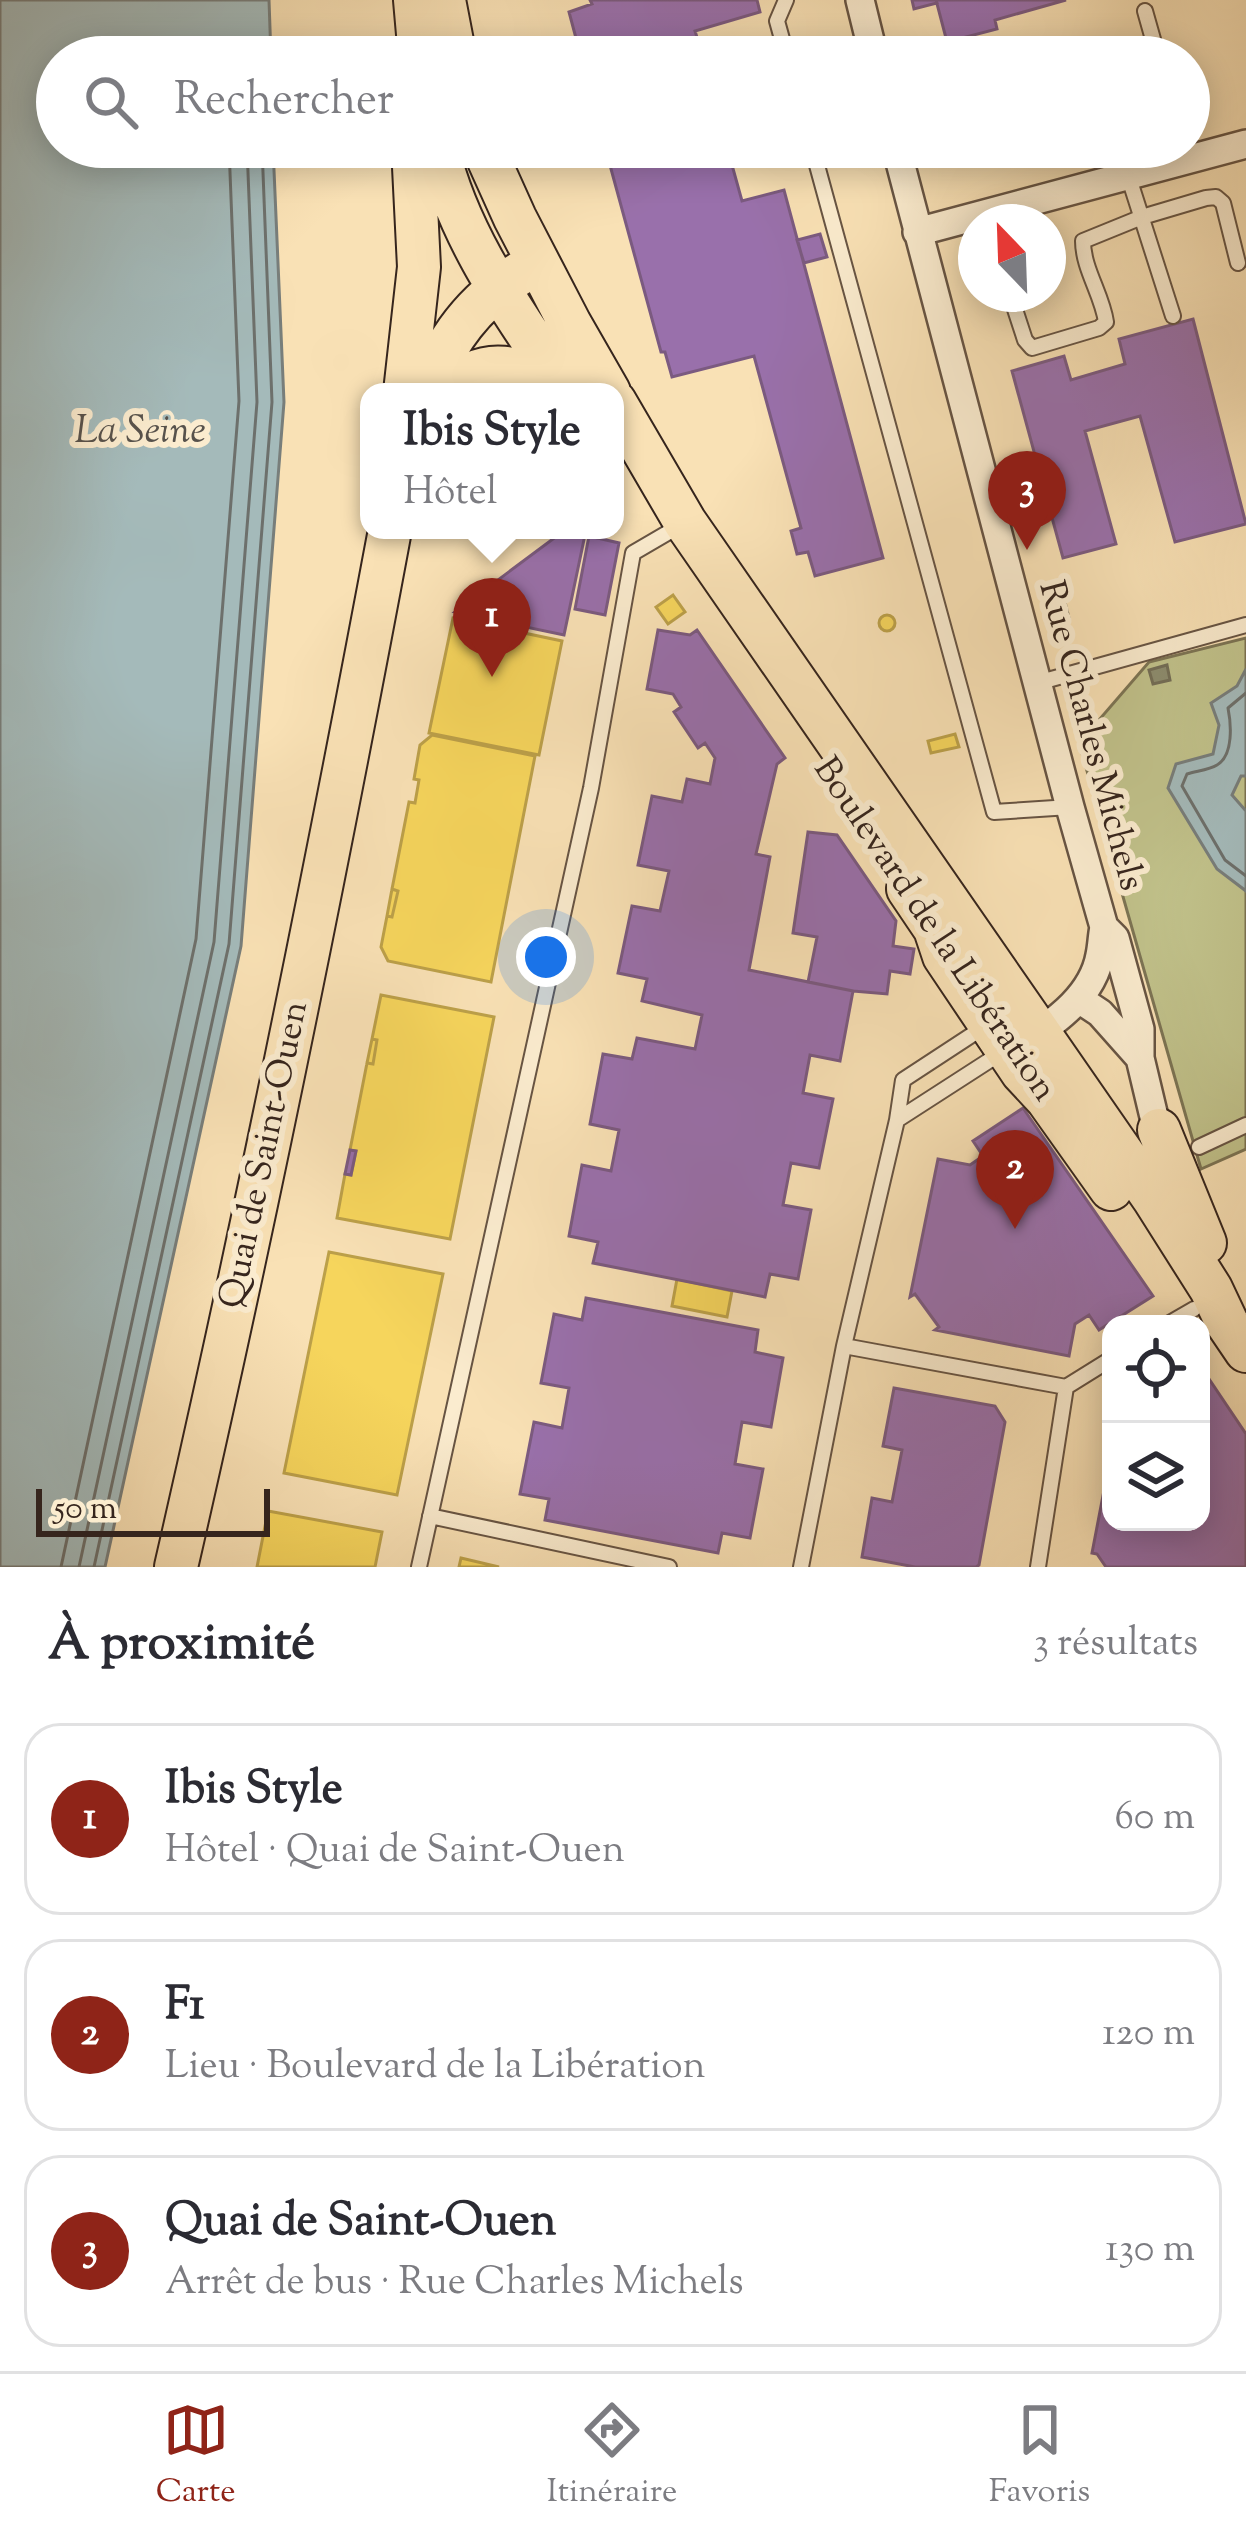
<!DOCTYPE html>
<html lang="fr">
<meta charset="utf-8">
<style>
body{margin:0;font-family:"Sorts Mill Goudy",serif;background:#f2f2f3;color:#2b2b33}
.controls{position:absolute;right:36px;bottom:36px;display:grid;overflow:hidden;border-radius:24px;box-shadow:0 6px 30px #0003}
.controls button{width:108px;height:108px;display:grid;place-items:center;padding:0;border:0;border-bottom:3px solid #e1e1e2;background:#fff;color:#2b2b33;font:60px sans-serif}
.compass{position:absolute;left:958px;top:204px;width:108px;height:108px;border-radius:50%;background:#fff;box-shadow:0 6px 30px #0003;rotate:337deg}
.scale{position:absolute;left:36px;bottom:30px;width:234px;box-sizing:border-box;padding-left:12px;border:6px solid #36251d;border-top:0;font-size:33px;line-height:42px;white-space:nowrap;color:#36251d;-webkit-text-stroke:9px #fbeccf;paint-order:stroke}
.you{position:absolute;left:546px;top:957px;width:42px;height:42px;margin:-30px;border:9px solid #fff;border-radius:50%;background:#1a73e8;box-shadow:0 0 0 18px #1a73e833}
.badge{display:grid;place-items:center;width:78px;height:78px;border-radius:50%;background:#8f2418;color:#fff;font-size:39px;font-weight:700}
.pin{position:absolute;translate:-50% -99px;filter:drop-shadow(0 3px 6px #0008)}
.pin::after{content:'';position:absolute;top:63px;width:42px;height:36px;background:inherit;clip-path:polygon(0 0,100% 0,50% 100%)}
.popup{position:absolute;left:360px;top:383px;width:264px;height:156px;box-sizing:border-box;display:grid;place-content:center;border-radius:24px;background:#fff;filter:drop-shadow(0 3px 9px #0005);font-size:39px;white-space:nowrap;color:#7c7c81}
.popup b{font-size:45px;color:#2b2b33}
.popup::after{content:'';position:absolute;left:50%;top:100%;margin-left:-24px;border:24px solid transparent;border-top-color:#fff}
.list{margin:0;padding:0;list-style:none}
h2{display:flex;justify-content:space-between;align-items:center;height:156px;margin:0;padding:0 48px;font-size:51px}
h2 small{font-size:39px;font-weight:400;color:#7c7c81}
.list li{display:grid;grid-template-columns:78px 1fr auto;gap:36px;align-items:center;box-sizing:border-box;height:192px;margin:0 24px 24px;padding:0 24px;border:3px solid #e1e1e2;border-radius:36px}
.list b{display:block;font-size:45px;white-space:nowrap}
.list p{margin:0;font-size:39px;white-space:nowrap;color:#7c7c81}
.list em{font-size:39px;font-style:normal;color:#7c7c81}
.icon{flex:none;width:66px;height:66px;fill:none;stroke:currentColor;stroke-width:2;stroke-linecap:round;stroke-linejoin:round}
.map{position:relative;flex:none;width:1246px;height:1567px;overflow:hidden}
.search{position:absolute;background:#fff;box-shadow:0 6px 30px #0003;left:36px;right:36px;top:36px;height:132px;display:flex;align-items:center;gap:30px;box-sizing:border-box;padding:0 42px;border-radius:66px;color:#7c7c81;font-size:45px}
.sheet{height:804px;background:#fff}
nav{display:flex;justify-content:space-around;align-items:center;box-sizing:border-box;height:168px;border-top:3px solid #e1e1e2;background:#fff;font-size:33px;color:#7c7c81}
nav a{display:grid;justify-items:center;gap:6px}
nav .on{color:#8f2418}
.map>svg:first-child{display:block}
.green{fill:#c1c28b;stroke:#7c7454;stroke-width:3}
.water{fill:#a4baba;stroke:#787e7b;stroke-width:3}
.homes{fill:#f6d55c;stroke:#bca049;stroke-width:3}
.offices{fill:#9970ab;stroke:#7b5a80;stroke-width:3}
.industry{fill:#8c8c6e;stroke:#726d56;stroke-width:3}
.lines{fill:none;stroke-linecap:round;stroke-linejoin:round}
.shore{stroke:#6d706c;stroke-width:3}
.lane-casing{stroke:#675443;stroke-width:18}
.street-casing{stroke:#675443;stroke-width:32}
.primary-casing{stroke:#36251d;stroke-width:46}
.lane{stroke:#fbeccf;stroke-width:14}
.street{stroke:#fbeccf;stroke-width:27}
.primary{stroke:#f9e1b5;stroke-width:42}
.labels{text-anchor:middle;dominant-baseline:central;stroke-width:12;stroke-linejoin:round;paint-order:stroke}
.street-label{font-size:36px;fill:#36251d;stroke:#fbeccf}
.water-label{font-size:39px;font-style:italic;fill:#57524c;stroke:#fbeccf}
</style>
<div class="map">
<svg width="1246" height="1567" viewBox="0 0 1246 1567">
<rect width="100%" height="100%" fill="#f9e1b5"/>
<filter id="stains"><feTurbulence type="fractalNoise" baseFrequency=".00167" numOctaves="4"/><feColorMatrix values="0 0 0 0 .2 0 0 0 0 .09 0 0 0 0 .02 0 0 0 .5 -.17"/></filter>
<radialGradient id="worn" r=".72"><stop offset=".6" stop-color="#630" stop-opacity="0"/><stop offset="1" stop-color="#630" stop-opacity=".3"/></radialGradient>
<path class="green" d="M1246 638V1149L1201 1169 1079 743 1149 662Z"/>
<path class="water" d="M0 0H269L271 57H57V147H273L284 402 241 946 105 1567H0Z
M1246 669V776H1241L1232 795 1246 811V891L1217 869 1168 788 1176 764 1213 754 1219 725 1211 703 1237 686Z"/>
<path class="homes" d="M673 595 685 612 668 624 656 607Z
M879 623a8 8 0 1 1 16 0a8 8 0 1 1-16 0Z
M453 618 562 641 539 755 429 733Z
M955 734 959 747 931 753 928 741Z
M432 735 535 756 491 982 388 961 381 947 387 916 392 917 398 891 392 889 409 802 415 803 419 780 414 779 420 745Z
M392 889 398 891 392 917 387 916Z
M381 995 494 1017 450 1239 337 1218 345 1174 351 1175 356 1151 350 1150 367 1063 373 1064 377 1040 372 1039Z
M372 1039 377 1040 373 1064 367 1063Z
M329 1252 443 1274 397 1495 284 1473Z
M677 1279 732 1291 727 1317 672 1306Z
M268 1511 382 1532 375 1567H257Z
M461 1558 499 1567H459Z"/>
<path class="offices" d="M590 0H757L760 12 695 31 703 57H581L569 12 592 4Z
M912 0H936L937 3 914 9Z
M936 0H1066L995 20 997 29 947 42Z
M605 147H727L742 201 784 190 883 558 815 576 808 552 797 554 791 531 801 528 754 356 672 377 665 352H661Z
M820 234 827 257 804 263 797 240Z
M1193 319 1246 524 1175 542 1140 416 1085 431 1116 544 1063 558 1012 371 1064 356 1071 380 1125 364 1119 339Z
M565 530H586L564 635 455 612Z
M589 536 619 543 605 615 575 609Z
M658 630 690 635 697 630 785 758 777 764 756 854 770 857 749 970 853 991 840 1061 810 1055 803 1093 833 1099 819 1168 791 1163 783 1205 811 1210 798 1279 770 1274 765 1297 593 1263 598 1242 569 1236 582 1165 611 1171 619 1130 590 1124 603 1054 632 1059 637 1038 695 1049 702 1015 642 1001 647 979 618 973 632 906 660 911 669 871 638 865 652 796 682 802 687 779 710 784 715 758 705 743 698 748 674 712 681 707 673 694 647 689Z
M808 832 837 835 896 921 893 946 914 949 910 974 890 971 887 994 853 991 808 982 817 937 793 933Z
M1023 1108 1153 1296 1099 1330 1089 1315 1075 1324 1069 1356 935 1330 939 1327 915 1294 910 1297 938 1159 970 1165 983 1156 973 1141Z
M350 1150 356 1151 351 1175 345 1174Z
M586 1298 758 1330 755 1352 783 1358 771 1427 742 1422 735 1464 763 1469 750 1538 722 1533 718 1553 545 1520 549 1499 520 1494 534 1422 562 1428 569 1388 541 1383 554 1314 582 1320Z
M1201 1367 1246 1434V1567H1106L1097 1554 1092 1553 1111 1454V1522H1201Z
M894 1388 995 1406 1005 1422 979 1565 976 1567H915L862 1557 872 1498 892 1502 902 1450 883 1446Z"/>
<path class="industry" d="M1065 602 1069 618 1052 622 1048 606Z
M1167 665 1170 680 1153 684 1149 670Z"/>
<g class="lines">
<path class="shore" d="M1246 693 1228 708C1231 723 1234 755 1217 765 1209 770 1196 771 1187 774L1182 786 1225 860 1246 876
M61 1567 196 939 239 401 229 147
M79 1567 214 942 257 402 247 147
M94 1567 229 944 272 402 262 147"/>
<defs>
<path id="lane" d="M786 0 777 21 787 57
M1145 11 1158 57
M812 147 994 812 1070 807
M1128 175 1173 316
M1010 294 1025 340 1032 348 1099 328 1106 322C1102 294 1083 269 1083 241L1142 217 1206 198 1216 197 1223 203 1238 263
M1037 683 1246 625
M897 1120 1004 1051
M1199 1147 1246 1125
M1168 1324 1194 1309
M844 1346 897 1120 903 1080 987 1025
M430 1516 669 1567
M419 1567 591 788 633 553 681 525
M801 1567 844 1346 1066 1387
M1038 1567 1066 1387 1111 1359"/>
<path id="street" d="M860 0 874 57
M896 147 1070 807 1104 927 1115 938 1140 1029V1058L1160 1142
M917 232 1246 144
M1079 999 1100 1013 1140 1058
M1026 1042C1057 1020 1093 995 1100 955 1102 946 1102 937 1104 927"/>
<path id="primary" d="M415 0 420 57
M444 0 455 57
M437 147C459 240 515 314 567 392
M483 147 515 218 570 324 609 392
M405 392 419 267 413 147
M427 392C444 341 476 300 522 272
M447 392C485 353 521 366 562 392
M615 402 685 522 1154 1199 1211 1289 1227 1323 1246 1351
M908 889 935 929 944 956 1022 1072 1047 1099 1111 1189
M1159 1130 1205 1243
M176 1567C255 1223 325 877 390 530"/>
</defs>
<use href="#lane" class="lane-casing"/>
<use href="#street" class="street-casing"/>
<use href="#primary" class="primary-casing"/>
<use href="#lane" class="lane"/>
<use href="#street" class="street"/>
<use href="#primary" class="primary"/>
</g>
<g class="labels">
<g class="street-label">
<text transform="translate(1090 736) rotate(75)">Rue Charles Michels</text>
<text transform="translate(934 930) rotate(56)">Boulevard de la Libération</text>
<text transform="translate(265 1155) rotate(-78)">Quai de Saint-Ouen</text>
</g>
<g class="water-label">
<text x="140" y="433">La Seine</text>
</g>
</g>
<rect width="100%" height="100%" filter="url(#stains)"/>
<rect width="100%" height="100%" fill="url(#worn)"/>
</svg>
<div class="controls">
<button><svg class="icon" aria-label="locate" viewBox="0 0 24 24"><circle cx="12" cy="12" r="6"/><path d="M12 2v4M12 18v4M2 12h4M18 12h4"/></svg></button>
<button><svg class="icon" aria-label="layers" viewBox="0 0 24 24"><path d="M12 4l9 5-9 5-9-5zM3 14l9 5 9-5"/></svg></button>
</div>
<svg class="compass" viewBox="-18 -18 36 36"><path d="M0-13l5 13h-10z" fill="#e53935"/><path d="M0 13l5-13h-10z" fill="#7c7c81"/></svg>
<div class="scale">50 m</div>
<div class="you"></div>
<div class="pin badge" style="left:492px;top:677px">1</div>
<div class="popup"><b>Ibis Style</b>Hôtel</div>
<div class="pin badge" style="left:1015px;top:1229px">2</div>
<div class="pin badge" style="left:1027px;top:550px">3</div>
<div class="search"><svg class="icon" aria-label="search" viewBox="0 0 24 24"><circle cx="10" cy="10" r="6"/><path d="M15 15l6 6"/></svg>Rechercher</div>
</div>
<section class="sheet">
<h2>À proximité<small>3 résultats</small></h2>
<ul class="list">
<li><span class="badge">1</span><div><b>Ibis Style</b><p>Hôtel · Quai de Saint-Ouen</p></div><em>60 m</em></li>
<li><span class="badge">2</span><div><b>F1</b><p>Lieu · Boulevard de la Libération</p></div><em>120 m</em></li>
<li><span class="badge">3</span><div><b>Quai de Saint-Ouen</b><p>Arrêt de bus · Rue Charles Michels</p></div><em>130 m</em></li>
</ul>
</section>
<nav>
<a class="on"><svg class="icon" aria-label="map" viewBox="0 0 24 24"><path d="M3 6l6-2 6 2 6-2v14l-6 2-6-2-6 2zM9 4v14M15 6v14"/></svg>Carte</a>
<a><svg class="icon" aria-label="directions" viewBox="0 0 24 24"><path d="M12 3l9 9-9 9-9-9zM9 14v-3h6M13 9l2 2-2 2"/></svg>Itinéraire</a>
<a><svg class="icon" aria-label="saved" viewBox="0 0 24 24"><path d="M7 4h10v16l-5-4-5 4z"/></svg>Favoris</a>
</nav>
